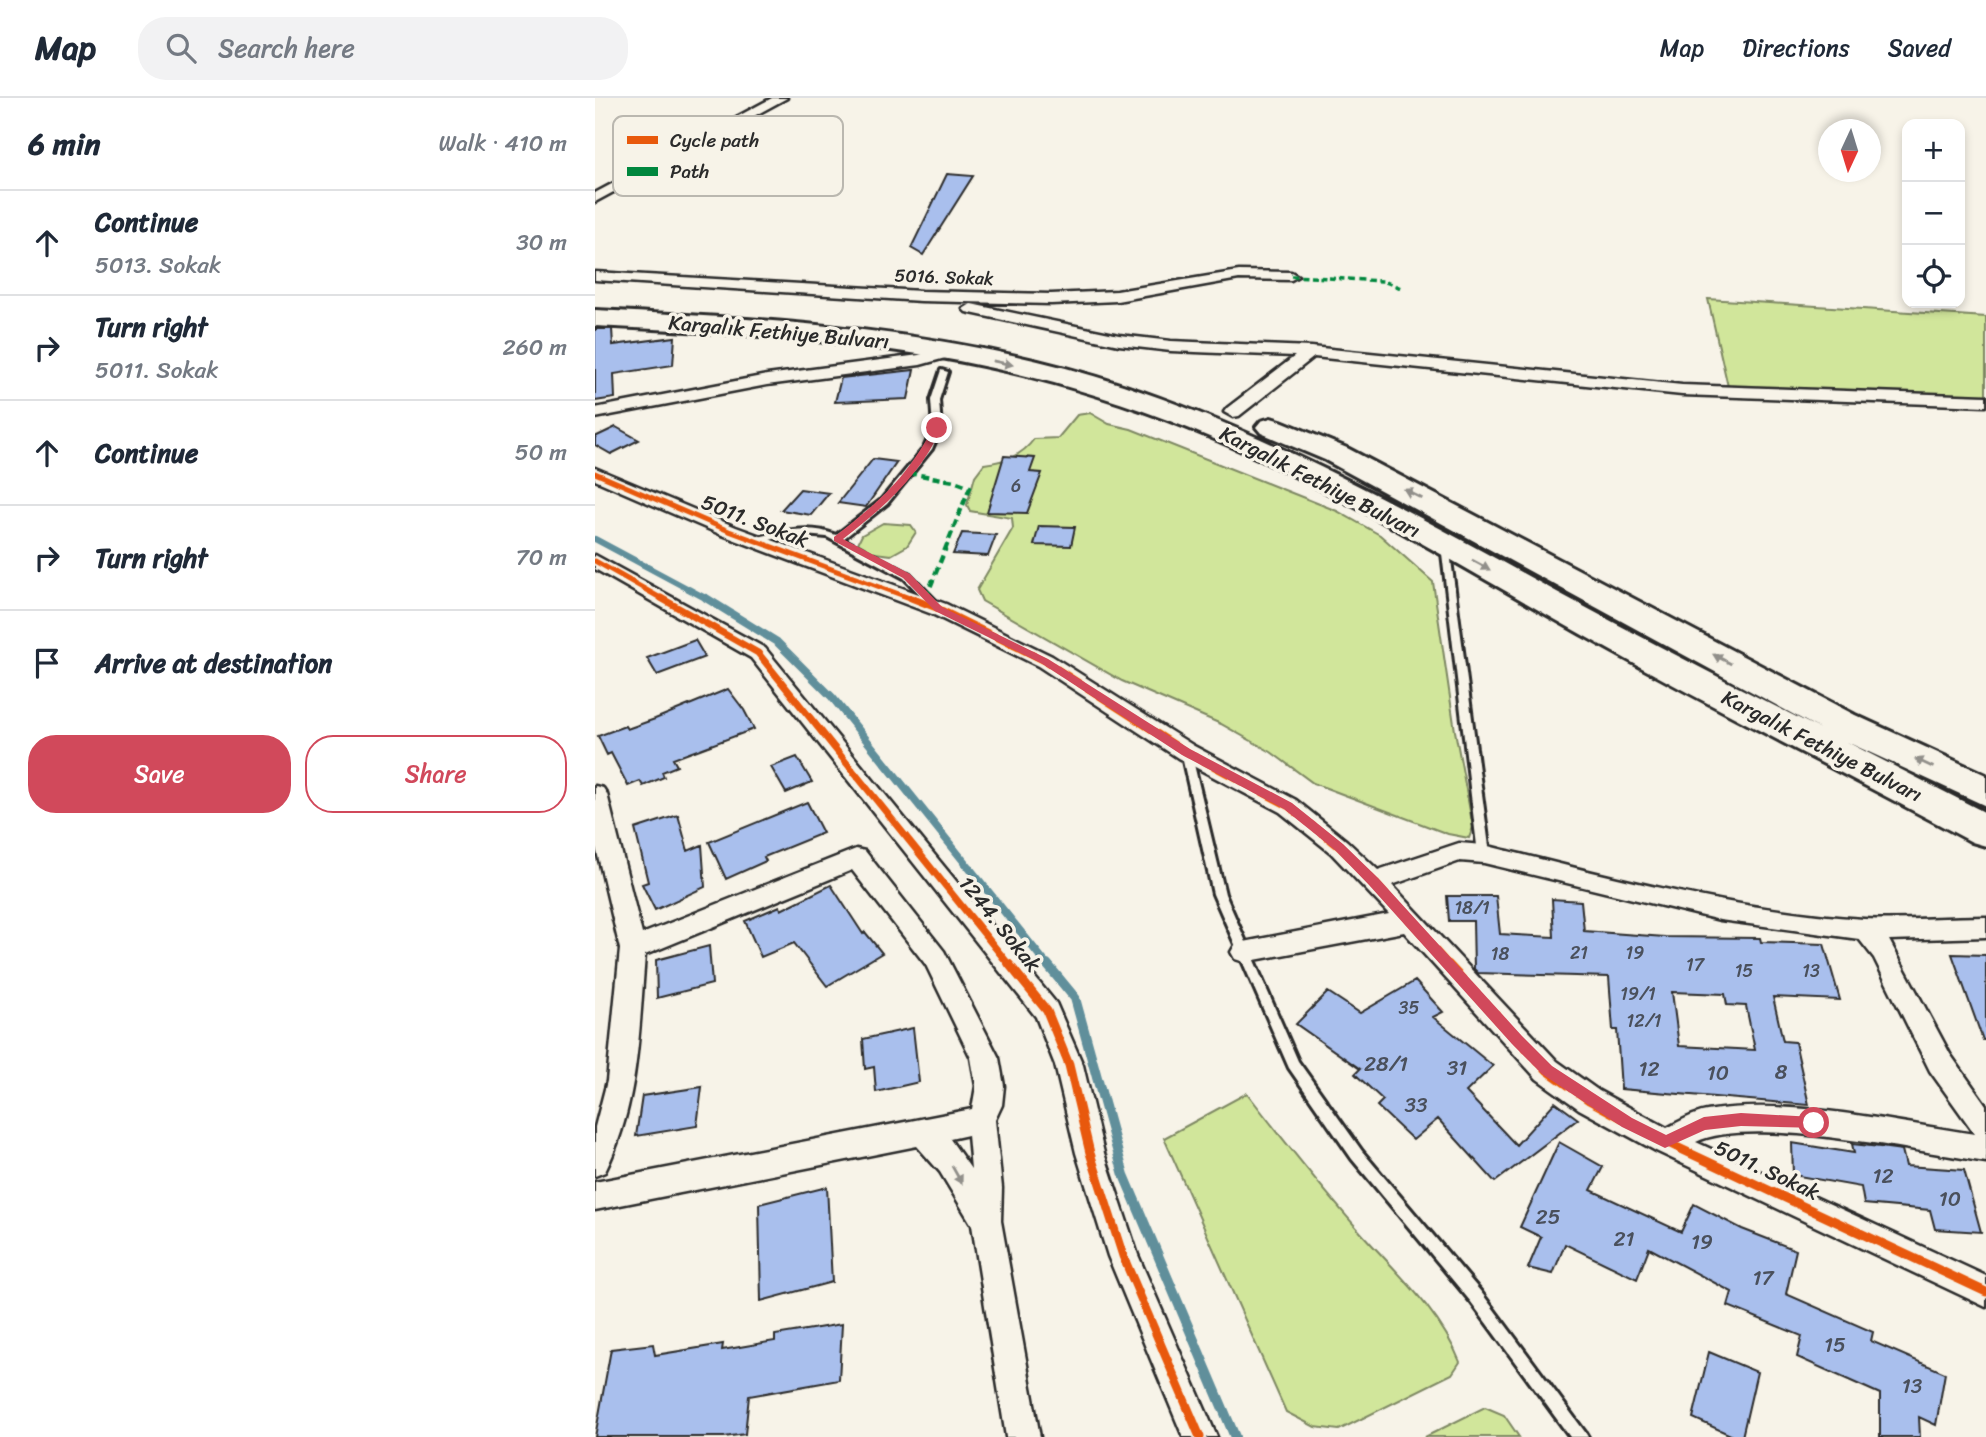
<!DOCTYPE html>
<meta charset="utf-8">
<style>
body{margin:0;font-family:Sriracha,sans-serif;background:#f2f2f3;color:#1f2937}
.controls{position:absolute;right:21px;top:21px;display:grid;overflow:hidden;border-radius:14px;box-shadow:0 4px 10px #0003}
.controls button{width:63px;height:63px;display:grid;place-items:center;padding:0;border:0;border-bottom:2px solid #e0e1e3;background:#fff;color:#1f2937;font:35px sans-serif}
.compass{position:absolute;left:1223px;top:21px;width:63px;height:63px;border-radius:50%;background:#fff;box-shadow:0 4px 10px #0003;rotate:184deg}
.stop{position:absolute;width:21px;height:21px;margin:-16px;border:5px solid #d1495b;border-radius:50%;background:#fff}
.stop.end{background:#d1495b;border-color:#fff;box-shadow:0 2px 7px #0008}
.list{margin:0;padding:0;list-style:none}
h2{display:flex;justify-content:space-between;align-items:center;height:91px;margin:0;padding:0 28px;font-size:30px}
h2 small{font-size:23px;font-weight:400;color:#747a83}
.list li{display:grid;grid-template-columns:46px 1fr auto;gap:21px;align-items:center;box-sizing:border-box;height:105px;padding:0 28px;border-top:2px solid #e0e1e3}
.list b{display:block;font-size:26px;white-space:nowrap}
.list p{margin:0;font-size:23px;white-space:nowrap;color:#747a83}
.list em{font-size:23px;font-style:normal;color:#747a83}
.actions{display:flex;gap:14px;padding:21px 28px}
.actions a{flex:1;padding:16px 0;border:2px solid #d1495b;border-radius:28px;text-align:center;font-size:24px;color:#d1495b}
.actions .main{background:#d1495b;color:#fff}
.icon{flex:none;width:38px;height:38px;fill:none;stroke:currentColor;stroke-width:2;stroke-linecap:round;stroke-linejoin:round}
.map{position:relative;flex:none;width:1391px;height:1339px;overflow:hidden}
header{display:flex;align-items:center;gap:42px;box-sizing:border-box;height:98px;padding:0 35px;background:#fff;border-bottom:2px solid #e0e1e3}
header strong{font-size:33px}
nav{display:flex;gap:38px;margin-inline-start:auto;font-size:24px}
.search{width:490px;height:63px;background:#f2f2f3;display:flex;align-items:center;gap:18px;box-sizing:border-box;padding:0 24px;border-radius:28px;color:#747a83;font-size:26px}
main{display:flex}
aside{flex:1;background:#fff}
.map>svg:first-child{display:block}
.green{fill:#d1e69b;stroke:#7e8863;stroke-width:2}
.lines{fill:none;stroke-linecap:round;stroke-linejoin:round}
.stream-far2{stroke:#618f9b;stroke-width:6}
.stream-far1{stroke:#618f9b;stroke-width:8}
.stream{stroke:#618f9b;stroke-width:10}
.building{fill:#a9bfed;stroke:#2b2b2b;stroke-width:2;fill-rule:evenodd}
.lane-casing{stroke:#2b2b2b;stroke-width:6}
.street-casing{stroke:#2b2b2b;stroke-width:5}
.highway-casing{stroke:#2b2b2b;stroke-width:6}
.lane{fill:#f7f3e8;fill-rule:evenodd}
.street{fill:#f7f3e8;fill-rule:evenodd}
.highway{fill:#f7f3e8;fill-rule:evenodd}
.quiet-far1{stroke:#00873e;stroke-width:3.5;stroke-dasharray:6 3.5;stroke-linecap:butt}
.quiet{stroke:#00873e;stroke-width:4.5;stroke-dasharray:8 4.5;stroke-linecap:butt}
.cycleway-far2-casing{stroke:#f7f3e8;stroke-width:9}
.cycleway-far1-casing{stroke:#f7f3e8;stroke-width:11}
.cycleway-casing{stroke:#f7f3e8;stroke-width:13}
.cycleway-far2{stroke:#e8590c;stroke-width:5}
.cycleway-far1{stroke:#e8590c;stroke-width:7}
.cycleway{stroke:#e8590c;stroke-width:9}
.oneway{fill:#918f8a}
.route{fill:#d1495b}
.labels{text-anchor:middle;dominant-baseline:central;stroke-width:7;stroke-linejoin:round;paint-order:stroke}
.far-street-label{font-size:18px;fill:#2b2b2b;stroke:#f7f3e8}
.number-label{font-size:18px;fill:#4a505c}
.street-label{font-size:21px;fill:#2b2b2b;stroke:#f7f3e8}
.near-number-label{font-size:21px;fill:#4a505c}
.key{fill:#f7f3e8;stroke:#bab7af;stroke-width:2}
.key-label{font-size:19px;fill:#2b2b2b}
</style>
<header>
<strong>Map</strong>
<div class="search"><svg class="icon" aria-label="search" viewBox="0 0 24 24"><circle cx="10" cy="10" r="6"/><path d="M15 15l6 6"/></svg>Search here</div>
<nav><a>Map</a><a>Directions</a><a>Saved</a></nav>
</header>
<main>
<aside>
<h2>6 min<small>Walk · 410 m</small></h2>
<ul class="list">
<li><svg class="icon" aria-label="ahead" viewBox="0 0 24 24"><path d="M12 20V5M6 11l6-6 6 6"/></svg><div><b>Continue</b><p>5013. Sokak</p></div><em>30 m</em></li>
<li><svg class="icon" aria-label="right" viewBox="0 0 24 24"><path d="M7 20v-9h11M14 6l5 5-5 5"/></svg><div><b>Turn right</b><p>5011. Sokak</p></div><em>260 m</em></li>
<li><svg class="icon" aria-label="ahead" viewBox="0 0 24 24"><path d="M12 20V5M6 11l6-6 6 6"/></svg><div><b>Continue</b></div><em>50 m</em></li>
<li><svg class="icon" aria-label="right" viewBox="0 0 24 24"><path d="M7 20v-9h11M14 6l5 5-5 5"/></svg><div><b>Turn right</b></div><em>70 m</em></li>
<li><svg class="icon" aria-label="arrive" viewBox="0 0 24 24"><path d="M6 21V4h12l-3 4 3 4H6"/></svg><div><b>Arrive at destination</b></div></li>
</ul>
<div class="actions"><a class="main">Save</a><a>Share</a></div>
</aside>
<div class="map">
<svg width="1391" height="1339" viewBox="0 0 1391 1339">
<rect width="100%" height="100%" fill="#f7f3e8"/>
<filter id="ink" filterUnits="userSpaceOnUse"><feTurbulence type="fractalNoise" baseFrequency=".0143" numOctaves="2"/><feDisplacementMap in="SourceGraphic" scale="14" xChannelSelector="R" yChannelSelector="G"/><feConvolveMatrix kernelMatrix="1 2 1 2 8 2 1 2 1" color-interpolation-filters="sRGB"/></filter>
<g filter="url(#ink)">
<path class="green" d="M1113 201 1391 219V301L1134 293Z
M495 315 514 326 536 331 742 413 785 437 838 484 860 633 878 729 874 740 853 736 718 685 676 654 626 626 527 583 387 503 382 492 418 430 417 420 375 413 372 407 380 378 389 366C410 363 426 359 439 341L463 340 482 317Z
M288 425 316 427 321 434 312 448 296 457 280 455 263 445 267 437Z
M652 995C689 1043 727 1091 768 1137 803 1176 845 1214 865 1264L857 1276 744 1332 720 1329 691 1314 569 1040Z
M890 1309 909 1317 924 1339H830Z"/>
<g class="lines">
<path class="stream-far2" d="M0 441 114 502"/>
<path class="stream-far1" d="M111 500 182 544 237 599 453 868"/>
<path class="stream" d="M452 866 480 900 529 1077 640 1339"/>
</g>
<path class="building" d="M352 76 378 78 328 157 316 150Z
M0 231H17L18 247 80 239 78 267 19 276 20 300 0 303Z
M319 272 313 301 240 304 246 280Z
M21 329 44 342 16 356 0 347V339Z
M409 358 440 360 435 374 447 375 432 415 392 414Z
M278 361 302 364 271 409 243 405Z
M205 391 234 395 216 417 186 412Z
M444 428 480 429 476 448 439 447Z
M367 435 401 437 393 458 358 456Z
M100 542 110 559 62 577 52 560Z
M133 591 149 612 159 631 78 661 82 668 67 674 69 679 48 688 45 683 33 688 16 655 12 657 3 638 30 628 32 631 60 621Z
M202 659 217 684 191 695 176 669Z
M212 704 228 735 169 759 171 763 131 781 114 744Z
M83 717 93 753 107 747 110 789 60 812 47 786 53 784 40 731Z
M236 787 268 836 270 834 287 855 232 888 199 845 166 859 150 823 185 808 186 812Z
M852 798H901L905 836 959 839 957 801 986 803 989 833 1070 839 1165 840 1166 844 1229 846 1245 902 1178 899 1188 943 1200 944 1214 1007 1026 991 1022 932H1018L1014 879 883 875 879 871 878 823H854ZM1077 894 1130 896 1132 907 1151 908 1160 952 1084 948Z
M114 848 117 886 62 900 61 862Z
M1357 856 1391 857V942H1388Z
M820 883 848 914 838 919 898 968 871 994 921 1047 960 1004 983 1021 900 1084 843 1021 818 1042 782 1008 788 1002 760 976 765 971 701 926 733 894 765 915Z
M318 930 324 984 281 994 279 969 270 971 268 941Z
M107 989 102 1028 41 1038 47 998Z
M964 1044 1008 1069 996 1092 1086 1134 1099 1106 1147 1131 1201 1152 1191 1196 1278 1234 1276 1243 1350 1275 1341 1327 1324 1319 1325 1339H1285V1296L1202 1259 1207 1238 1133 1208 1137 1194 1054 1150 1042 1181 970 1146 958 1176 933 1170 946 1139 925 1129Z
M1197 1045 1259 1055 1257 1046 1285 1049 1307 1052 1311 1068 1369 1072 1386 1134 1340 1131 1335 1112 1269 1106 1266 1089 1198 1077Z
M232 1089 237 1184 166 1203 164 1106Z
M247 1226 244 1282 154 1298 150 1336 129 1339H0L16 1251 58 1246 60 1257 128 1246 127 1252 180 1243V1237Z
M1114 1254 1162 1274 1147 1339H1140L1098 1320Z"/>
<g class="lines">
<defs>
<path id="lane" d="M346 272 353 274 344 302 346 330 337 351 292 406 248 441 315 476 345 507 347 509 345 511H339L309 480 232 439 198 436 159 446 156 445V441C183 434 214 425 241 437L286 402 329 350 338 330 336 302Z
M850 444 854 447 895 756 893 759H885L883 756 846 447Z
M591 650 596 654 630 796 703 963 767 1053 886 1194 990 1334 993 1339H975L876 1204 757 1061 694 970 618 796 586 654Z"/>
<path id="street" d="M177 0H192L0 104V95Z
M644 173 696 174 703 178 696 182 644 181 522 203 456 206 326 203 0 182V174L326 193 456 196 522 193Z
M376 206 524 237 576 243 716 249 1087 287 1391 298V308L1087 297 719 259 644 318 638 319 629 314 632 310 700 258 576 253 524 247 371 214 368 211Z
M355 249 363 254 361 257 325 267 172 287 0 320V310L172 277 324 257Z
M0 370 141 429 351 506 457 558 599 648 701 702 752 743 783 772 864 745 889 747C1014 778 1140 813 1269 821 1309 823 1350 819 1391 819V839L1294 842 1355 956 1391 1007V1064C1326 1054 1156 1017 1101 1044L1391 1178V1209L1061 1053 984 1011 942 981 809 834 649 864 640 861 636 854 640 847 649 844 794 816 736 755 685 714 583 660 443 568 337 516 127 437 0 382ZM865 763 889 765 1125 822 1264 841 1279 860 1335 973 1380 1036C1298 1024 1193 999 1112 1013 1098 1015 1084 1024 1072 1030L1004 993 962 963 797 787Z
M0 457 170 550 461 905 488 967 509 1055 543 1157 622 1339H588L513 1158 481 1055 460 967 441 919 156 560 0 471Z
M0 688 8 690 12 696 47 836 261 751 270 753 349 853 404 960 409 988 407 1007 400 1022 407 1090 406 1123 445 1339H411L377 1127 345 1074 322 1048 0 1112V1084L377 1011 381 988 376 960 331 867 257 772 50 857C44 931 44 1006 10 1074L0 1078V1029L12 983 25 851 0 745ZM373 1037 376 1071 355 1041Z"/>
<path id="highway" d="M0 212C177 221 358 231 528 287 681 338 821 417 962 494 1049 541 1137 586 1225 631L730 362 666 335 661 329 666 323 676 320 686 323 752 350 1260 617 1391 677V708L1252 644 1391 715V748L1377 744C1249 675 1119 611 993 540 835 451 678 352 503 298 341 246 169 236 0 228Z"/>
</defs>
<use href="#lane" class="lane-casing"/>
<use href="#street" class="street-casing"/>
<use href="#highway" class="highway-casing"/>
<use href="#lane" class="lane"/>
<use href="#street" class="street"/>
<use href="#highway" class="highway"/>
<path class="quiet-far1" d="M696 178 788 183 806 190"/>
<path class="quiet" d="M313 375 359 383 375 389 332 497"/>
<defs>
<path id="cycleway-far2" d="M0 375 134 433 320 502
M0 463 69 502"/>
<path id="cycleway-far1" d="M66 500 163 555 415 868
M316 500 344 511 450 563 591 654 693 708 744 749 779 783 855 868"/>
<path id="cycleway" d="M414 866 452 913 474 967 495 1055 528 1158 605 1339
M853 866 952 972 994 1002 1071 1044 1391 1194"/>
</defs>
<use href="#cycleway-far2" class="cycleway-far2-casing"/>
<use href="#cycleway-far1" class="cycleway-far1-casing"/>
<use href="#cycleway" class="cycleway-casing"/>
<use href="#cycleway-far2" class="cycleway-far2"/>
<use href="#cycleway-far1" class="cycleway-far1"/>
<use href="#cycleway" class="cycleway"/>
</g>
<defs><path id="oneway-solid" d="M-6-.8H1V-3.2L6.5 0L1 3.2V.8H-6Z" transform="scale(1.75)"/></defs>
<g class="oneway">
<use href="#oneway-solid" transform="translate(408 265) rotate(12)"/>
<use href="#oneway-solid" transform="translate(818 396) rotate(-153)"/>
<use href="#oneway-solid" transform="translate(886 467) rotate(29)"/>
<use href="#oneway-solid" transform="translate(1127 561) rotate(-152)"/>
<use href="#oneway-solid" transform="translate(1329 665) rotate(-155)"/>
<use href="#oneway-solid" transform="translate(362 1077) rotate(61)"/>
</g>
</g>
<path class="route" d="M339 328 346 330C326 377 288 410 248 441L315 476 347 509 453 561 595 651 697 705 748 746 783 780 927 938 957 968 1037 1020 1071 1037 1109 1019 1146 1015 1219 1019 1224 1020V1030L1146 1028 1110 1032 1070 1050 1027 1029 947 976 917 946 774 787 740 752 689 711 587 657 446 565 340 513 308 480 239 443V439C284 404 312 380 339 328Z"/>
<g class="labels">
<g class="far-street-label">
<text transform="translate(349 179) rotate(2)">5016. Sokak</text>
</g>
<g class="number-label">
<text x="421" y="388">6</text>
<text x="877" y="810">18/1</text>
<text x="984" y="855">21</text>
<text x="1040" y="855">19</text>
<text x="905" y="856">18</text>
<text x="1100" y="867">17</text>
<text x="1149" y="873">15</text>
<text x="1216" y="873">13</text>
<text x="1043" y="896">19/1</text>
<text x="814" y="910">35</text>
<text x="1049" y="923">12/1</text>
</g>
<g class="street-label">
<text transform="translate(184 234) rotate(5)">Kargalık Fethiye Bulvarı</text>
<text transform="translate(725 384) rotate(27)">Kargalık Fethiye Bulvarı</text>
<text transform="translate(160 423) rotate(21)">5011. Sokak</text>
<text transform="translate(1227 648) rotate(27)">Kargalık Fethiye Bulvarı</text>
<text transform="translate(405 826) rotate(51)">1244. Sokak</text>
<text transform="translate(1172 1072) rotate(25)">5011. Sokak</text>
</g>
<g class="near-number-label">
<text x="791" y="966">28/1</text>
<text x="862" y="970">31</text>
<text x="1054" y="971">12</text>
<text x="1186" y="974">8</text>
<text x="1123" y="975">10</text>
<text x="821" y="1007">33</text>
<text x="1288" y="1078">12</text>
<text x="1355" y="1101">10</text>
<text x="953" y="1119">25</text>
<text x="1029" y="1141">21</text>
<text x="1107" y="1144">19</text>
<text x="1168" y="1180">17</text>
<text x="1240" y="1247">15</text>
<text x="1317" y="1288">13</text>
</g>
</g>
<rect x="18" y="18" width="230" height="80" rx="10" class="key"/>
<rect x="32" y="38" width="31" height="8" fill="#e8590c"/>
<rect x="32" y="69" width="31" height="9" fill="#00873e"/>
<g class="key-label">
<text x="75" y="49">Cycle path</text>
<text x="75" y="80">Path</text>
</g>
</svg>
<div class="controls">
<button>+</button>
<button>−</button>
<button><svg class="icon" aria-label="locate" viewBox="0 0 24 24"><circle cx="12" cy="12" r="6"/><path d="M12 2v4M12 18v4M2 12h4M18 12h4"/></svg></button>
</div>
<svg class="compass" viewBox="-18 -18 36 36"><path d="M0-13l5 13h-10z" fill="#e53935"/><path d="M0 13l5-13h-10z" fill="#747a83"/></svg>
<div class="stop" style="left:1219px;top:1025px"></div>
<div class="stop end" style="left:342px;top:330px"></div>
</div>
</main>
